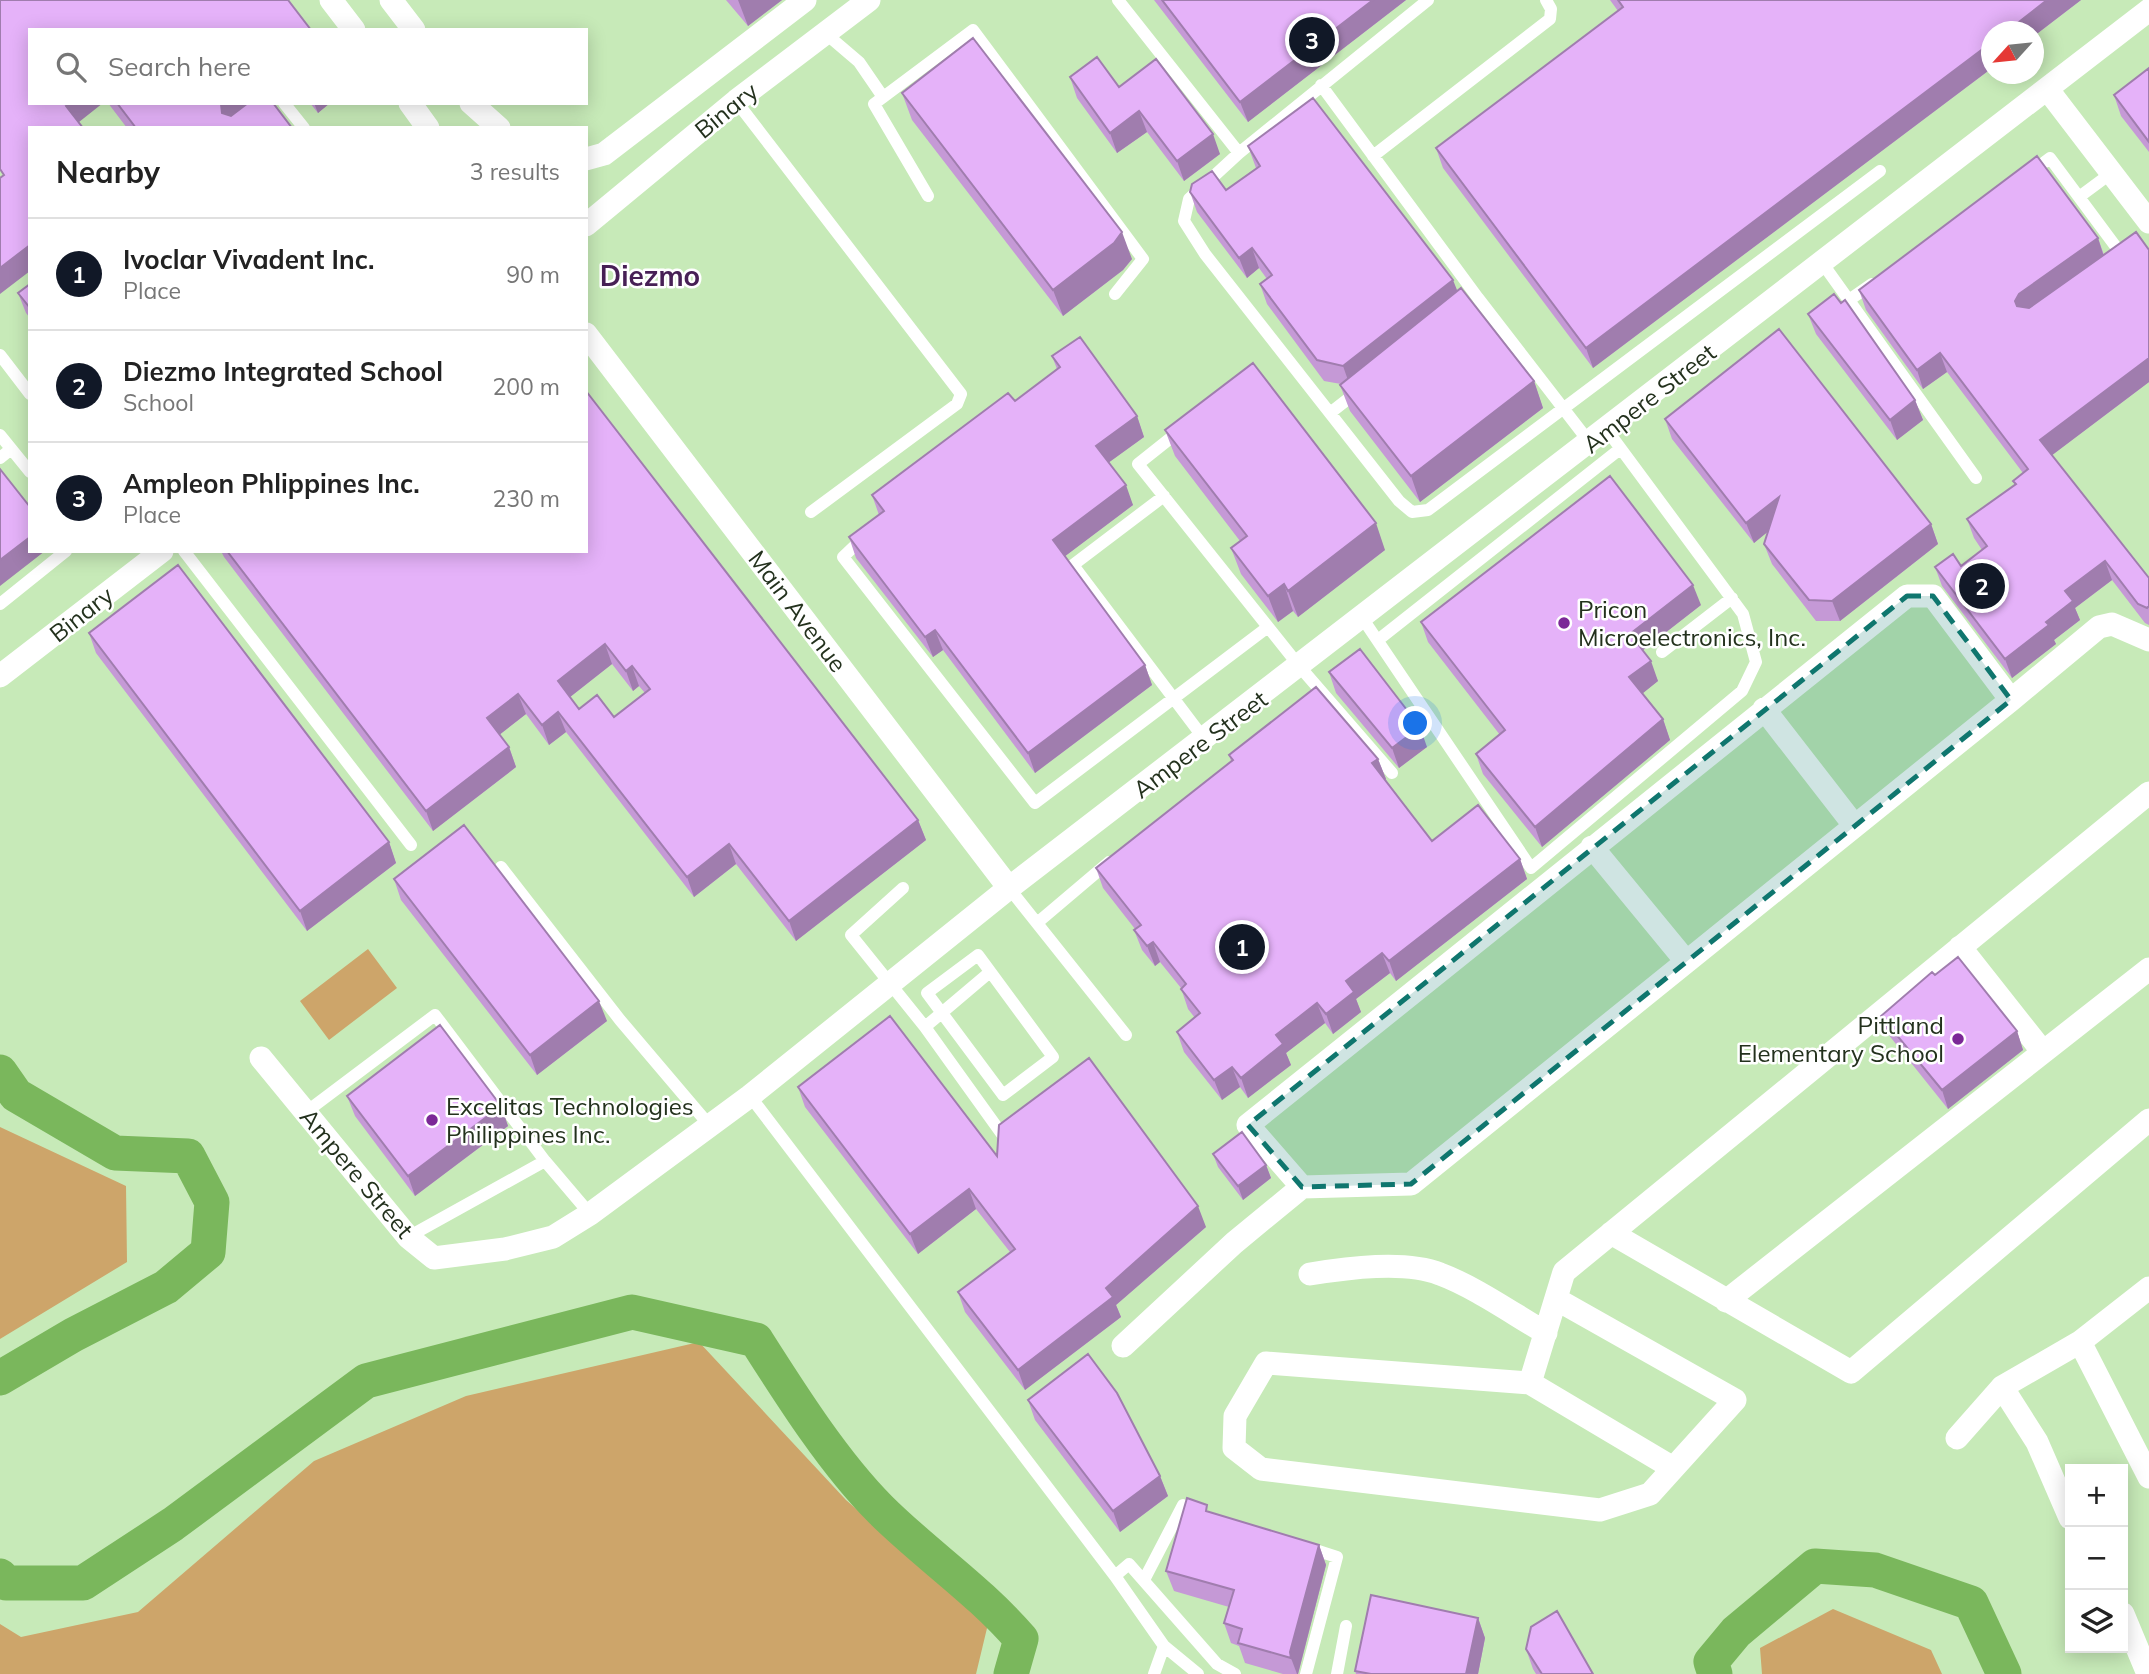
<!DOCTYPE html>
<meta charset="utf-8">
<style>
body{margin:0;font-family:Mulish,sans-serif;background:#f2f2f2;color:#222}
.controls{position:absolute;right:21px;bottom:21px;display:grid;overflow:hidden;border-radius:0px;box-shadow:0 4px 18px #0003}
.controls button{width:63px;height:63px;display:grid;place-items:center;padding:0;border:0;border-bottom:2px solid #e0e0e0;background:#fff;color:#222;font:35px sans-serif}
.compass{position:absolute;left:1981px;top:21px;width:63px;height:63px;border-radius:50%;background:#fff;box-shadow:0 4px 18px #0003;rotate:243deg}
.you{position:absolute;left:1416px;top:724px;width:24px;height:24px;margin:-18px;border:5px solid #fff;border-radius:50%;background:#1a73e8;box-shadow:0 0 0 10px #1a73e833}
.badge{display:grid;place-items:center;width:46px;height:46px;border-radius:50%;background:#111827;color:#fff;font-size:23px;font-weight:700}
.pin{position:absolute;translate:-50% -50%;border:4px solid #fff;box-shadow:0 2px 7px #0006}
.list{margin:0;padding:0;list-style:none}
h2{display:flex;justify-content:space-between;align-items:center;height:91px;margin:0;padding:0 28px;font-size:30px}
h2 small{font-size:23px;font-weight:400;color:#767676}
.list li{display:grid;grid-template-columns:46px 1fr auto;gap:21px;align-items:center;box-sizing:border-box;height:112px;padding:0 28px;border-top:2px solid #e0e0e0}
.list b{display:block;font-size:26px;white-space:nowrap}
.list p{margin:0;font-size:23px;white-space:nowrap;color:#767676}
.list em{font-size:23px;font-style:normal;color:#767676}
.icon{flex:none;width:38px;height:38px;fill:none;stroke:currentColor;stroke-width:2;stroke-linecap:round;stroke-linejoin:round}
.map{position:relative;flex:none;width:2149px;height:1674px;overflow:hidden}
.search{position:absolute;background:#fff;box-shadow:0 4px 18px #0003;left:28px;top:28px;width:560px;height:77px;display:flex;align-items:center;gap:18px;box-sizing:border-box;padding:0 24px;border-radius:0px;color:#767676;font-size:26px}
.panel{position:absolute;background:#fff;box-shadow:0 4px 18px #0003;left:28px;top:126px;width:560px;height:427px;border-radius:0px}
.map>svg:first-child{display:block}
.green{fill:#cda56a}
.lines{fill:none;stroke-linecap:round;stroke-linejoin:round}
.river{stroke:#7ab75c;stroke-width:35}
.service{stroke:#fff;stroke-width:12}
.minor{stroke:#fff;stroke-width:23}
.wall{fill:#c599d6;fill-rule:evenodd}
.shaded-wall{fill:#a07dae}
.building{fill:#e5b2f9;stroke:#a07dae;stroke-width:2;fill-rule:evenodd}
.marked{fill:#0f766e;fill-opacity:0.2;stroke:#0f766e;stroke-width:5;stroke-dasharray:14 9;stroke-linejoin:round}
.poi-dot{fill:#7b2897;stroke:#fff;stroke-width:2.5}
.labels{text-anchor:middle;dominant-baseline:central;stroke-width:5;stroke-linejoin:round;paint-order:stroke}
.street-label{font-size:24px;fill:#23311d;stroke:#fff}
.poi-label{font-size:24px;fill:#23311d;stroke:#fff;text-anchor:start}
.quarter-label{font-size:28px;font-weight:bold;fill:#472055;stroke:#fff}
</style>
<div class="map">
<svg width="2149" height="1674" viewBox="0 0 2149 1674">
<rect width="100%" height="100%" fill="#c7eab8"/>
<path class="green" d="M368 949 397 988 329 1040 300 1001Z
M0 1127 126 1186 127 1262 0 1339Z
M699 1342 846 1500 988 1624 976 1674H0V1624L21 1637 138 1612 314 1461 466 1396Z
M1833 1609 1931 1650 1942 1674H1762L1760 1648Z"/>
<g class="lines">
<path class="river" d="M0 1072 16 1095 115 1153 188 1156 212 1202 208 1252 166 1287 73 1335 0 1378
M0 1576 6 1583H83L173 1524 366 1381 632 1312 756 1340C791 1395 834 1463 880 1509 925 1554 979 1590 1021 1639L1011 1674
M1715 1674 1711 1662 1736 1632 1815 1566 1875 1570 1971 1603 2004 1674"/>
<path class="service" d="M1118 0 1239 153
M1428 0 1239 153 1189 199 1184 221 1205 254 1399 501 1412 512 1428 510 1880 171
M825 33 859 62 883 97
M1321 85 1478 298 1590 443
M736 101 961 394 957 404 811 512
M284 103 304 128
M1373 156 1550 19 1551 9 1546 0
M2030 173 2050 158 2122 255 2118 258
M928 196 874 104 973 30 1143 259 1115 294
M2079 197 2110 174
M1823 264 1976 478
M1849 300 1872 284
M0 355 30 394
M1330 413 1357 392
M1182 429 1138 464 1300 667 1392 773
M0 435 30 472
M0 458 11 449
M1164 496 1073 565 1205 740
M864 537 843 557 1035 803 1268 627
M184 551 411 845
M0 604 66 551
M1363 619 1531 868 1742 691 1756 662 1743 614 1607 430
M1378 640 1620 449
M1662 652 1732 598
M501 867 620 1020 710 1126
M903 888 851 935 925 1027 1004 1137 1008 1134
M1009 888 1126 1035
M1037 923 1109 862
M978 955 1053 1057 1003 1095 927 993Z
M925 1027 990 972
M750 1096 1115 1576 1164 1646 1198 1674
M306 1112 435 1015 545 1161 590 1214
M408 1237 545 1161
M1306 1547 1337 1557 1306 1674
M1115 1576 1129 1564 1217 1664 1235 1674
M1144 1580 1183 1505 1199 1511
M1154 1674 1164 1646
M1337 1674 1346 1626"/>
<path class="minor" d="M331 0 354 30
M391 0 414 30
M2048 90 2149 222
M410 103 428 128
M471 103 499 128
M586 159 604 154 805 0
M586 225 736 101 869 0
M586 334 1009 888
M0 676 162 551
M2011 700 1933 596H1907L1248 1125 1302 1187 1411 1184 2011 700 2099 627 2112 624 2149 640
M1764 709 1854 825
M1592 847 1685 960
M1960 947 2043 1052
M261 1058 408 1237 434 1258 505 1249 553 1237 590 1214 750 1096 1009 888 2149 10
M1611 1233 1851 1372 2149 1120
M1310 1274C1347 1268 1405 1260 1440 1274 1475 1287 1513 1314 1546 1333
M1556 1299 1735 1400 1650 1494 1600 1510 1261 1469 1234 1448 1235 1416 1266 1363 1530 1383 1673 1468
M1726 1301 2149 969
M2080 1342 2149 1477
M1123 1346 1234 1243 1302 1187
M1530 1383 1564 1272 2149 793
M2002 1387 2037 1442 2070 1518
M1957 1438 2002 1387 2080 1342 2149 1288
M2123 1614 2148 1674"/>
</g>
<path class="wall" d="M726 0H782L748 26Z
M1154 0H1406L1248 122Z
M1610 0H2081L2034 36V32H1992V68L1593 368 1443 168 1436 148 1618 11Z
M2149 68V152L2121 116 2114 95Z
M1070 77 1119 87 1220 154 1184 181 1147 132 1117 153 1077 98Z
M902 93 1132 259 1123 270 1063 316 912 120Z
M108 103H273L292 128H127Z
M310 103H330L318 113Z
M1248 146 1457 291 1534 381 1543 408 1420 502 1350 411 1340 385 1341 384 1324 381 1267 304 1260 284 1267 279 1259 268 1247 278 1197 212 1190 192 1226 190 1256 168Z
M2098 238 2104 255 2149 250V382L2052 455 2149 578V625L2145 623 2112 580 2075 608 2080 620 2054 640 2056 644 2012 678 1942 586 1935 567 1961 566 1982 550 1974 538 1967 519 2015 485 2013 481 2023 473 1947 372 1923 389 1866 310 1859 290Z
M30 284V318L26 313 18 293Z
M1808 314 1915 400 1923 420 1897 440 1816 334Z
M1052 356 1137 416 1144 437 1109 462 1133 505 1065 556 1145 665 1152 685 1035 773 943 650 933 657 856 558 849 537 879 515 872 495 1015 401 1057 369Z
M1665 419 1931 524 1938 544 1840 621H1816L1772 564 1764 544 1768 531 1754 543 1672 439Z
M1165 430 1385 550 1298 617 1293 611 1278 622 1241 574 1231 548 1240 541 1175 456Z
M221 551H586L918 820 926 840 796 941 736 864 694 897 566 732 549 745 526 714 499 735 509 747 516 767 433 831 224 557ZM612 664 633 691 639 686 645 693 614 717 579 709 570 697Z
M1701 605 1643 650 1658 681 1642 693 1663 719 1670 740 1542 847 1483 774 1476 754 1500 735 1428 642 1421 622Z
M89 633 389 842 396 863 307 931 96 653Z
M1329 672 1427 747 1399 768 1336 693Z
M1229 755 1378 759 1386 779H1385L1432 841 1520 859 1527 879 1396 981 1390 973 1356 999 1361 1012 1333 1034 1325 1023 1286 1053 1291 1065 1248 1098 1240 1087 1222 1100 1184 1052 1177 1032 1195 1018 1188 1009 1181 988 1160 962 1155 966 1142 950 1134 930 1135 929 1103 888 1096 868 1231 761Z
M394 879 607 1021 537 1075 401 900Z
M1881 1016 2017 1031 2023 1050 1948 1109 1888 1034Z
M798 1087 997 1156 1206 1227 1116 1305 1121 1317 1025 1390 965 1312 958 1292 1010 1252 976 1209 918 1254 805 1107Z
M347 1096 501 1106 508 1126 415 1196 355 1116Z
M1213 1154 1266 1165 1271 1178 1243 1200 1218 1167Z
M1028 1400 1160 1476 1168 1496 1120 1532 1035 1420Z
M1210 1513 1319 1545 1326 1565 1298 1674H1283L1245 1663 1239 1646 1231 1643 1224 1623 1229 1607 1174 1591 1166 1571Z
M1478 1618 1485 1638 1478 1674H1356L1355 1671Z
M1526 1649 1593 1674H1536L1533 1669Z"/>
<path class="shaded-wall" d="M738 0H782L748 26Z
M1373 0H1406L1248 122 1240 102Z
M2047 0H2081L2034 36V32H2006Z
M1992 42V68L1593 368 1586 348Z
M70 103H103L74 126 66 106Z
M222 103H253L228 124 222 113 221 104Z
M314 103H330L318 113Z
M1139 111 1147 132 1117 153 1110 133Z
M1213 134 1220 154 1184 181 1177 161Z
M1122 232 1132 259 1123 270 1063 316 1053 290Z
M2098 238 2104 257 2022 320 2015 301 2019 294Z
M30 245V271L0 294V268Z
M1252 248 1259 268 1247 278 1239 258Z
M1453 280 1461 300 1350 386 1343 366Z
M1940 353 1947 372 1923 389 1917 370Z
M2149 358V382L2047 459 2040 440Z
M1534 381 1543 408 1420 502 1411 476Z
M1915 400 1923 420 1897 440 1890 420Z
M1137 416 1144 437 1104 466 1096 446Z
M1126 485 1133 505 1060 560 1053 540Z
M1779 497 1786 517 1754 543 1746 523Z
M1376 523 1385 550 1298 617 1288 591Z
M1931 524 1938 544 1840 621 1832 601Z
M30 537V551H45L0 586V560Z
M2105 561 2112 580 2075 608 2080 620 2054 640 2056 644 2012 678 2005 659 2065 591Z
M1284 584 1293 611 1278 622 1268 596Z
M1693 585 1701 605 1638 654 1630 634Z
M935 630 943 650 933 657 925 637Z
M605 644 612 664 565 701 558 681Z
M1651 661 1658 681 1637 698 1629 677Z
M1145 665 1152 685 1035 773 1028 753Z
M632 666 639 686 633 691 626 671Z
M518 694 526 714 494 739 487 718Z
M558 712 566 732 549 745 542 725Z
M1663 719 1670 740 1542 847 1535 827Z
M1420 727 1427 747 1399 768 1392 748Z
M509 747 516 767 433 831 426 811Z
M1378 759 1386 779 1380 783 1372 763Z
M918 820 926 840 796 941 789 921Z
M389 842 396 863 307 931 300 911Z
M729 844 736 864 694 897 687 877Z
M1520 859 1527 879 1396 981 1389 961Z
M1153 942 1160 962 1155 966 1147 946Z
M1382 953 1390 973 1356 999 1361 1012 1333 1034 1326 1014 1346 981Z
M599 1001 607 1021 537 1075 530 1055Z
M1317 1003 1325 1023 1286 1053 1291 1065 1248 1098 1241 1078 1276 1035Z
M2017 1031 2023 1050 1948 1109 1942 1090Z
M1232 1067 1240 1087 1222 1100 1214 1080Z
M501 1106 508 1126 415 1196 408 1176Z
M1266 1165 1271 1178 1243 1200 1238 1186Z
M969 1189 976 1209 918 1254 910 1234Z
M1198 1206 1206 1227 1116 1305 1121 1317 1025 1390 1018 1370 1106 1288Z
M1160 1476 1168 1496 1120 1532 1113 1511Z
M1319 1545 1326 1565 1298 1674H1297L1291 1658 1290 1652Z
M1478 1618 1485 1638 1478 1674H1466Z"/>
<path class="building" d="M0 0H288L311 30H30V103H70L66 106 83 128H30V245L0 268V178L4 175 0 169Z
M1162 0H1373L1240 102Z
M1618 0H2047L2006 32H1992V42L1586 348 1436 148 1623 7Z
M973 38 1122 232 1114 243 1053 290 902 93Z
M1097 57 1119 87 1156 59 1213 134 1177 161 1139 111 1110 133 1070 77Z
M2149 68V142L2114 95Z
M1313 98 1453 280 1343 366 1317 360 1260 284 1272 275 1252 248 1239 258 1190 192 1192 184 1212 171 1226 190 1260 166 1248 146Z
M117 103H222L221 104 222 113 231 116 248 103H273L292 128H136Z
M2037 156 2098 238 2019 294 2015 301 2017 306 2029 308 2136 232 2149 250V358L2040 440 2149 578V606L2147 608 2138 604 2105 561 2065 591 2073 601 2046 622 2049 625 2005 659 1935 567 1953 554 1961 566 1987 546 1967 519 2016 484 2013 481 2028 469 1940 353 1917 370 1859 290Z
M30 284V308L18 293Z
M1461 288 1534 381 1411 476 1340 385Z
M1834 294 1841 303 1845 300 1915 400 1890 420 1808 314Z
M1779 329 1931 524 1832 601 1809 600 1764 544 1779 497 1746 523 1665 419Z
M1080 337 1137 416 1096 446 1126 485 1053 540 1145 665 1028 753 935 630 925 637 849 537 884 511 872 495 1008 393 1015 401 1060 367 1052 356Z
M1253 363 1376 523 1288 591 1284 584 1268 596 1231 548 1247 536 1165 430Z
M586 391 918 820 789 921 729 844 687 877 558 712 542 725 518 694 487 718 509 747 426 811 227 551H586ZM605 644 626 671 632 666 650 689 614 717 597 695 579 709 558 681Z
M0 469 30 507V537L0 560Z
M1610 476 1693 585 1630 634 1651 661 1629 677 1663 719 1535 827 1476 754 1505 730 1421 622Z
M178 565 389 842 300 911 89 633Z
M1360 649 1420 727 1392 748 1329 672Z
M1316 687 1378 759 1372 763 1432 841 1478 805 1520 859 1389 961 1382 953 1346 981 1354 992 1326 1014 1317 1003 1276 1035 1283 1044 1241 1078 1232 1067 1214 1080 1177 1032 1200 1013 1181 989 1186 984 1153 942 1147 946 1134 930 1141 925 1096 868 1233 760 1229 755Z
M464 825 599 1001 530 1055 394 879Z
M1958 957 2017 1031 1942 1090 1881 1016 1932 972 1935 975Z
M890 1016 997 1156 999 1125 1089 1058 1198 1206 1106 1288 1113 1297 1018 1370 958 1292 1015 1249 969 1189 910 1234 798 1087Z
M440 1025 501 1106 408 1176 347 1096Z
M1242 1132 1266 1165 1238 1186 1213 1154Z
M1088 1354 1117 1393 1160 1476 1113 1511 1028 1400Z
M1187 1498 1207 1505 1206 1511 1319 1545 1290 1652 1291 1658 1238 1643 1242 1629 1224 1623 1234 1590 1166 1571Z
M1371 1595 1478 1618 1466 1674H1371L1355 1671Z
M1557 1611 1593 1674H1542L1526 1649 1531 1627Z"/>
<path class="marked" d="M1907 596H1933L2011 700 1411 1184 1302 1187 1248 1125Z"/>
<g class="poi-dot">
<circle cx="1564" cy="623" r="7"/>
<circle cx="1958" cy="1039" r="7"/>
<circle cx="432" cy="1120" r="7"/>
</g>
<g class="labels">
<g class="street-label">
<text transform="translate(726 110) rotate(-39)">Binary</text>
<text transform="translate(1649 398) rotate(-38)">Ampere Street</text>
<text transform="translate(798 611) rotate(53)">Main Avenue</text>
<text transform="translate(81 614) rotate(-38)">Binary</text>
<text transform="translate(1200 744) rotate(-37)">Ampere Street</text>
<text transform="translate(357 1173) rotate(50)">Ampere Street</text>
</g>
<g class="poi-label">
<text x="1578" y="609">Pricon<tspan x="1578" dy="28">Microelectronics, Inc.</tspan></text>
<text x="1944" y="1025" text-anchor="end">Pittland<tspan x="1944" dy="28">Elementary School</tspan></text>
<text x="446" y="1106">Excelitas Technologies<tspan x="446" dy="28">Philippines Inc.</tspan></text>
</g>
<g class="quarter-label">
<text x="650" y="275">Diezmo</text>
</g>
</g>
</svg>
<div class="controls">
<button>+</button>
<button>−</button>
<button><svg class="icon" aria-label="layers" viewBox="0 0 24 24"><path d="M12 4l9 5-9 5-9-5zM3 14l9 5 9-5"/></svg></button>
</div>
<svg class="compass" viewBox="-18 -18 36 36"><path d="M0-13l5 13h-10z" fill="#e53935"/><path d="M0 13l5-13h-10z" fill="#767676"/></svg>
<div class="you"></div>
<div class="pin badge" style="left:1242px;top:947px">1</div>
<div class="pin badge" style="left:1982px;top:586px">2</div>
<div class="pin badge" style="left:1312px;top:40px">3</div>
<div class="search"><svg class="icon" aria-label="search" viewBox="0 0 24 24"><circle cx="10" cy="10" r="6"/><path d="M15 15l6 6"/></svg>Search here</div>
<section class="panel">
<h2>Nearby<small>3 results</small></h2>
<ul class="list">
<li><span class="badge">1</span><div><b>Ivoclar Vivadent Inc.</b><p>Place</p></div><em>90 m</em></li>
<li><span class="badge">2</span><div><b>Diezmo Integrated School</b><p>School</p></div><em>200 m</em></li>
<li><span class="badge">3</span><div><b>Ampleon Phlippines Inc.</b><p>Place</p></div><em>230 m</em></li>
</ul>
</section>
</div>
